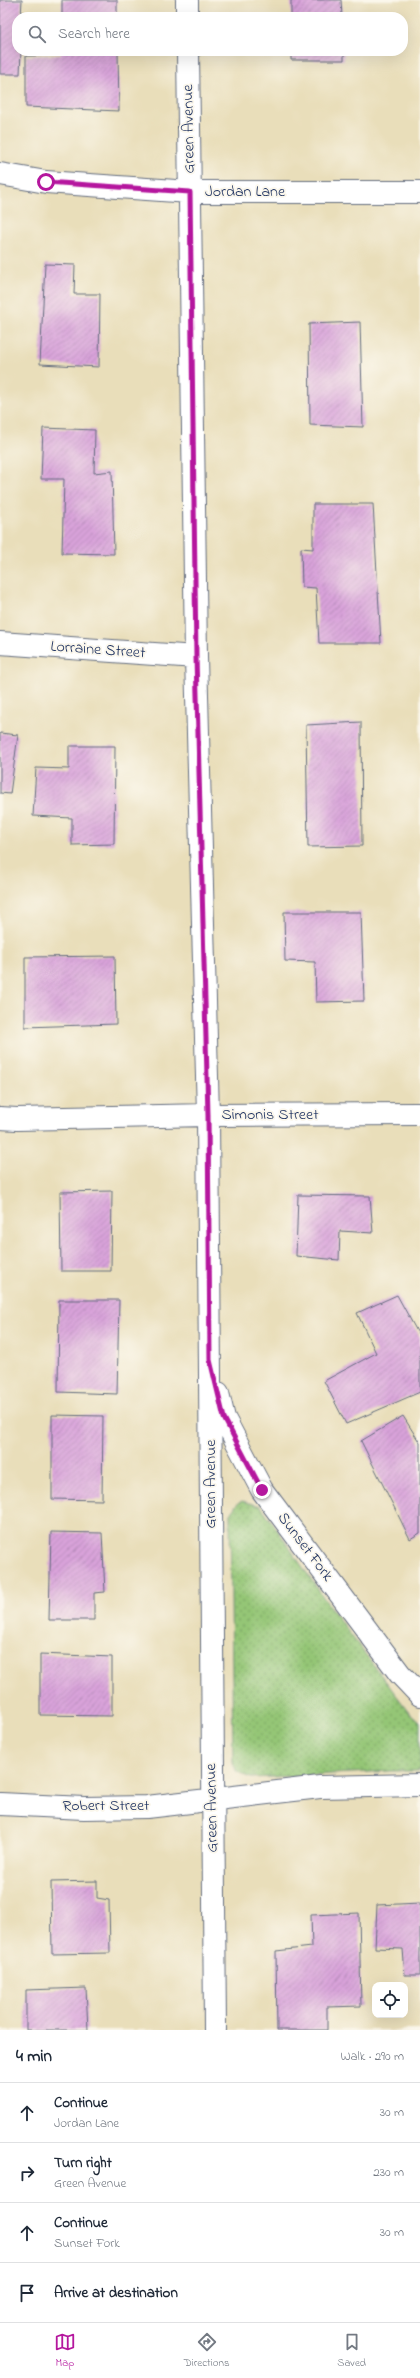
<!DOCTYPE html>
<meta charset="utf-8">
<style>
body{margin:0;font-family:"Indie Flower",sans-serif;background:#f6f6f7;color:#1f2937}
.controls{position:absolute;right:12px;bottom:12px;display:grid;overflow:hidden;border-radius:8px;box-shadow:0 4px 16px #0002}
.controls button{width:36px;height:36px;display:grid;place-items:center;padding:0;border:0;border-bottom:1px solid #e0e1e3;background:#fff;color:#1f2937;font:20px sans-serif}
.stop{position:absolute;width:12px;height:12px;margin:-9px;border:3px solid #b5179e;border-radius:50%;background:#fff}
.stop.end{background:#b5179e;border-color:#fff;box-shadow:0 1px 4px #0008}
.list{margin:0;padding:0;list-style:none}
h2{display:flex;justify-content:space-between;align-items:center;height:52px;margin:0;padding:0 16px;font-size:17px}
h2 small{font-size:13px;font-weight:400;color:#747a83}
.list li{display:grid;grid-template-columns:26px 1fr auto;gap:12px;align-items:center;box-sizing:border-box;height:60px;padding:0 16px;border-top:1px solid #e0e1e3}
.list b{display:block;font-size:15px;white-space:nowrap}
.list p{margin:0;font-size:13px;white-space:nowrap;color:#747a83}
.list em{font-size:13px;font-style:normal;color:#747a83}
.icon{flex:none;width:22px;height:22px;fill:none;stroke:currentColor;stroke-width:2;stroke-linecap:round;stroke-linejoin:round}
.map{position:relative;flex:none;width:420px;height:2030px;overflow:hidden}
.search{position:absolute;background:#fff;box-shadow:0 4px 16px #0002;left:12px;right:12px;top:12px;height:44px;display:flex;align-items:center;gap:10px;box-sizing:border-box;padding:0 14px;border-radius:16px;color:#747a83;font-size:15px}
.sheet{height:292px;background:#fff}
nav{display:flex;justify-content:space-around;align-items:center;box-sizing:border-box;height:56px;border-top:1px solid #e0e1e3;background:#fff;font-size:11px;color:#747a83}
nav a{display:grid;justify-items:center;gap:2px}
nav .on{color:#b5179e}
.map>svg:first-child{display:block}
.grass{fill:url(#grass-dots);stroke:#587a6a}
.building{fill:url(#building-hatch)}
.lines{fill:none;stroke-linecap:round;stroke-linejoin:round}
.minor-casing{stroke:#636c7e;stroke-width:24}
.minor{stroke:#fff;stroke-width:22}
.route{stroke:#b5179e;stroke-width:5}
.labels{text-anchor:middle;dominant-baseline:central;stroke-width:3.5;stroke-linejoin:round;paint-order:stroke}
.street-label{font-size:16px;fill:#1b2f5e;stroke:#fbf7ec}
</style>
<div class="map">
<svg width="420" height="2030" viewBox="0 0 420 2030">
<defs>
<pattern id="grass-dots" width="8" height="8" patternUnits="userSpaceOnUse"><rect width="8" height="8" fill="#94c676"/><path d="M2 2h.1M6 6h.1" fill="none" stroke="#78a164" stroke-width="1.8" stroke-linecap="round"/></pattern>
<pattern id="building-hatch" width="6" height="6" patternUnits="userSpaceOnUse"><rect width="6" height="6" fill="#d9a3da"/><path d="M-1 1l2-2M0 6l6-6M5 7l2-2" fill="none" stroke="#af85b4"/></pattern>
</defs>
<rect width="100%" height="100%" fill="#fbf7ec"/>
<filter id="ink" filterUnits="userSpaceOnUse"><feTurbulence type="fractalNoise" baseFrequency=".025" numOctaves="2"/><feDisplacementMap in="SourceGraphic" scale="8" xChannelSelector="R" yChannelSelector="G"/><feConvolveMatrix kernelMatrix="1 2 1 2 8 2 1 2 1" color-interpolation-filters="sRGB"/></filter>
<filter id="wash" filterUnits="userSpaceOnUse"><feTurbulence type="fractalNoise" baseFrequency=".012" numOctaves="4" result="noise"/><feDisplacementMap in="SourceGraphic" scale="16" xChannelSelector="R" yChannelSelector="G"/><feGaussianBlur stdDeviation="0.9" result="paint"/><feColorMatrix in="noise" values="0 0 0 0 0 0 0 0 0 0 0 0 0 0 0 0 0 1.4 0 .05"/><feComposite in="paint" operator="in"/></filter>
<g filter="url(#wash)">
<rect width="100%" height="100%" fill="#e9deba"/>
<path class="grass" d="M242 1501 261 1506 332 1610 409 1712 420 1722V1771H391L251 1778 236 1771 233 1762 230 1515 236 1505Z"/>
<g id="blocks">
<path class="building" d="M0 0H22L21 17H17V51H21L20 74H0Z
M62 0H117V17H62Z
M291 0H341L342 17H291Z
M61 51H118L119 111 26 107V56L61 55Z
M291 51H344V60H291Z
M45 264 75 265 74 294H100L99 367 40 364Z
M360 322 363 427 310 425 309 324Z
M43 428 95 430 94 473 112 471 114 554 62 553 64 479H41Z
M313 504H373L381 643H319L316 588 302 587 301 548 313 549Z
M361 722 362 846 308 847 306 725Z
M0 733 18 735 10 794 0 793Z
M69 746H115L114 844 72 845V818L33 816 36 768 69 769Z
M284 912H361L364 1001 316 1002 315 962 285 961Z
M115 956 116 1024 25 1027V957Z
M112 1191 111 1271H61L60 1192Z
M298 1195 370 1196 373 1233 340 1231 339 1260 296 1256Z
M397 1295 420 1337V1392L346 1424 324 1381 376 1353 357 1313Z
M59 1300H119L117 1394 58 1392Z
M52 1415 103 1416 102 1500 52 1499Z
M403 1416 420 1443V1533L410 1539 361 1441Z
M51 1532 102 1533 105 1592 94 1593V1620H49Z
M40 1654 112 1657V1716L40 1715Z
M97 1881V1898L109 1900 110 1953 52 1954 51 1882Z
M420 1903V1975H405L403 1949 375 1948 377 1905Z
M359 1913 361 2006 327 2007V2030H277L276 1951 312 1947 311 1915Z
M86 1988 88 2030H26V1990Z"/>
</g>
</g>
<g filter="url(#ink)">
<use href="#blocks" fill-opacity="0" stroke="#636c7e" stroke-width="1"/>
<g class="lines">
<defs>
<path id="minor" d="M187 0V17
M188 51 196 657 208 1115 215 2030
M0 174 46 182 190 192H420
M0 643 196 657
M0 1118 17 1119 208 1115 420 1114
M218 1393 224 1418 262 1490 400 1674 420 1695
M0 1804 84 1808 147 1807 320 1787 420 1785"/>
</defs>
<use href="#minor" class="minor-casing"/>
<use href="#minor" class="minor"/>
</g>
</g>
<g class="lines" filter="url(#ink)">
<path class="route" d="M46 182 190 192 196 657 208 1115 210 1360 224 1418 262 1490"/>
</g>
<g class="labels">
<g class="street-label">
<text transform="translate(189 129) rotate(-91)">Green Avenue</text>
<text x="245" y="192">Jordan Lane</text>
<text transform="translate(98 650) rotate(4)">Lorraine Street</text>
<text x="270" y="1115">Simonis Street</text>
<text transform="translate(211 1484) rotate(-90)">Green Avenue</text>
<text transform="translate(305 1547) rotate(53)">Sunset Fork</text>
<text x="106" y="1806">Robert Street</text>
<text transform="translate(212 1808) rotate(-91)">Green Avenue</text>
</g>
</g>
</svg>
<div class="controls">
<button><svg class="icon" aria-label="locate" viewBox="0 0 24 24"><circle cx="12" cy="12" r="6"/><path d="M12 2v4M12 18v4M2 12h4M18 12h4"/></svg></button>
</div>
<div class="stop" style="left:46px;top:182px"></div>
<div class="stop end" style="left:262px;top:1490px"></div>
<div class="search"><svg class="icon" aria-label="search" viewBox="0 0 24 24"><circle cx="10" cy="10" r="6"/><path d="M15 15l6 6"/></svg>Search here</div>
</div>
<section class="sheet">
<h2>4 min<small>Walk · 290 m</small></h2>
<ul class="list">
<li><svg class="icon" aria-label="ahead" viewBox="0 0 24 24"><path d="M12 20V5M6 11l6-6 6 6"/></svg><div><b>Continue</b><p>Jordan Lane</p></div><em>30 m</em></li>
<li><svg class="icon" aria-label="right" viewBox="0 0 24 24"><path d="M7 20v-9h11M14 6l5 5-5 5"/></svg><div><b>Turn right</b><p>Green Avenue</p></div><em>230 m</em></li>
<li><svg class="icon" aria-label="ahead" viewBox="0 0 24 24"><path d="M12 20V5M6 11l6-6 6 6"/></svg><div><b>Continue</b><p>Sunset Fork</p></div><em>30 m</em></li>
<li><svg class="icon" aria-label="arrive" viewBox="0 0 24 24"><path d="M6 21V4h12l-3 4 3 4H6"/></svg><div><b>Arrive at destination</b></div></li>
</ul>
</section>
<nav>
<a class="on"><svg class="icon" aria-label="map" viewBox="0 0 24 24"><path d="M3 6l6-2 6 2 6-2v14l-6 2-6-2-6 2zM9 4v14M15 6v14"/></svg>Map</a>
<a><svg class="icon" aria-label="directions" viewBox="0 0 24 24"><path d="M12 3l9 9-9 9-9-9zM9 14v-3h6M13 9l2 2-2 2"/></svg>Directions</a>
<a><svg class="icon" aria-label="saved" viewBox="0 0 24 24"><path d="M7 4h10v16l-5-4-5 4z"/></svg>Saved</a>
</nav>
